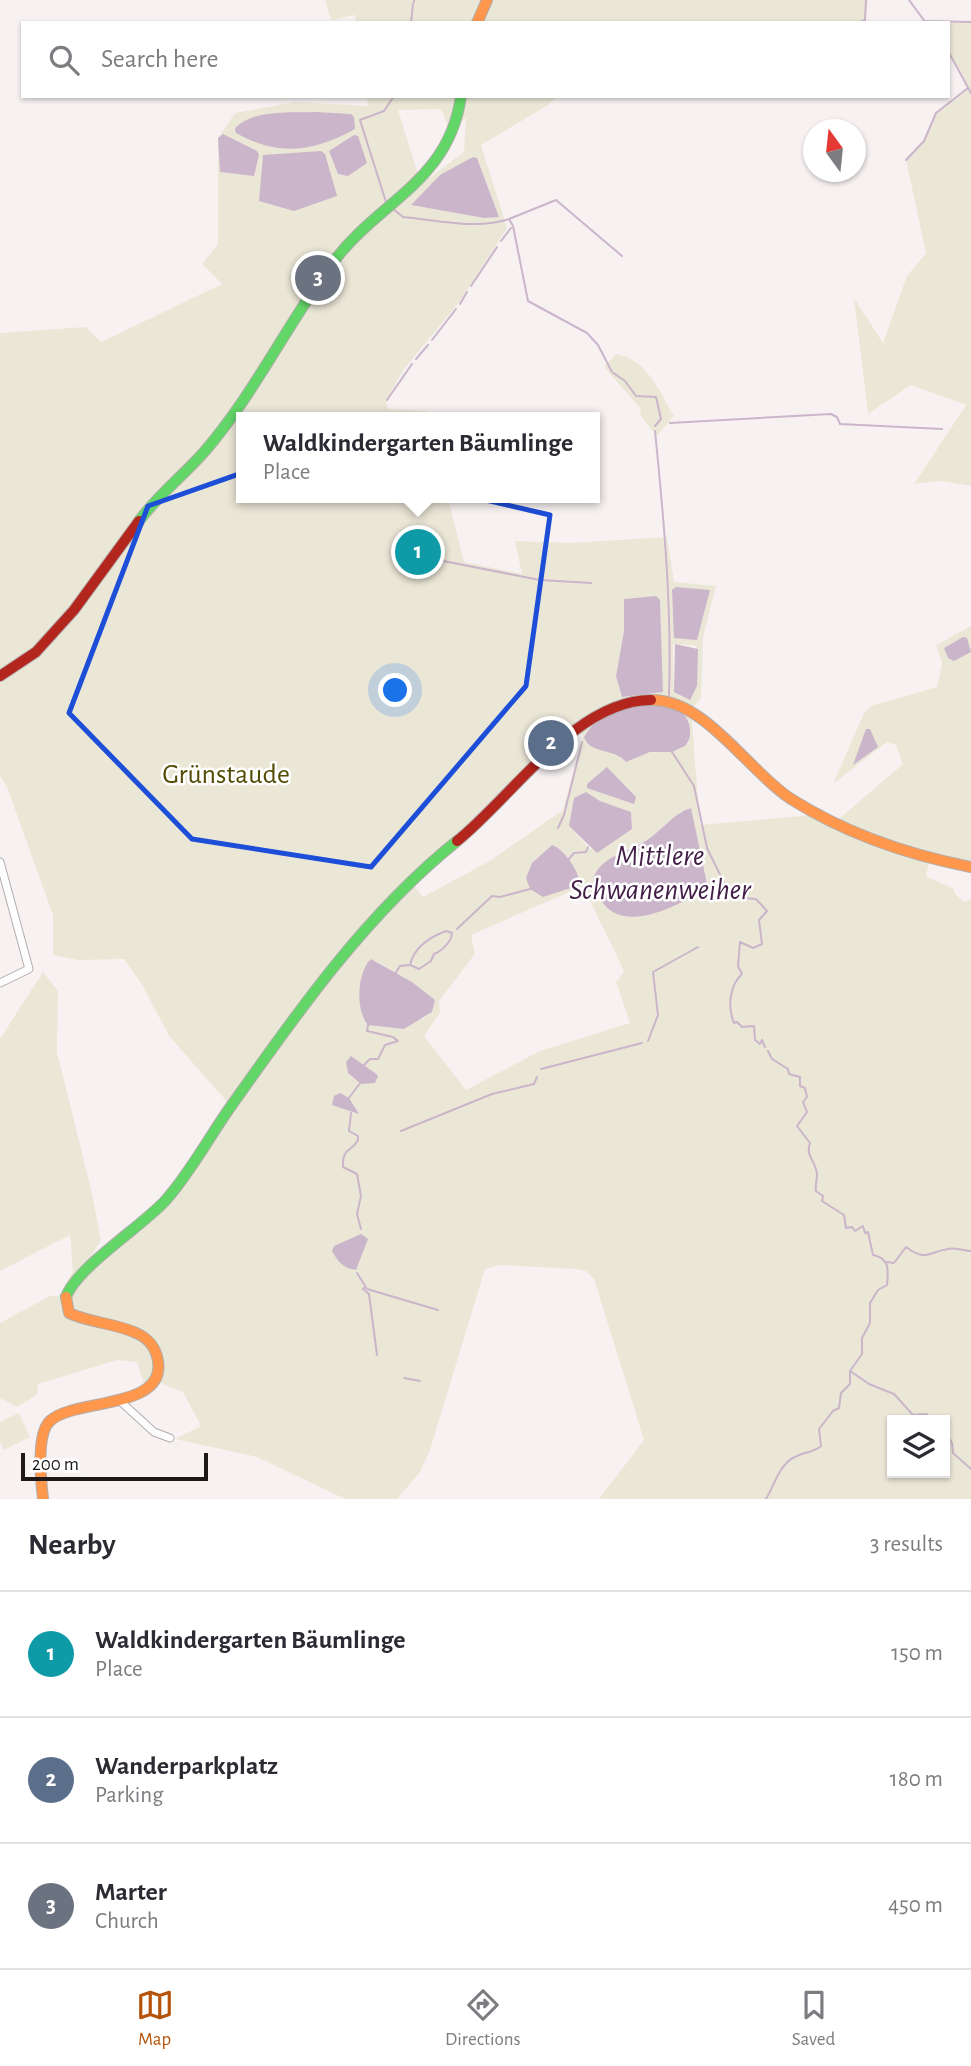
<!DOCTYPE html>
<meta charset="utf-8">
<style>
body{margin:0;font-family:"Alegreya Sans",sans-serif;background:#f2f2f3;color:#2b2b33}
.controls{position:absolute;right:21px;bottom:21px;display:grid;overflow:hidden;border-radius:0px;box-shadow:0 2px 5px #0004}
.controls button{width:63px;height:63px;display:grid;place-items:center;padding:0;border:0;border-bottom:2px solid #e1e1e2;background:#fff;color:#2b2b33;font:35px sans-serif}
.compass{position:absolute;left:803px;top:119px;width:63px;height:63px;border-radius:50%;background:#fff;box-shadow:0 2px 5px #0004;rotate:345deg}
.scale{position:absolute;left:21px;bottom:18px;width:187px;box-sizing:border-box;padding-left:7px;border:4px solid #1c1918;border-top:0;font-size:19px;line-height:24px;white-space:nowrap;color:#1c1918;-webkit-text-stroke:5px #fff;paint-order:stroke}
.you{position:absolute;left:396px;top:691px;width:24px;height:24px;margin:-18px;border:5px solid #fff;border-radius:50%;background:#1a73e8;box-shadow:0 0 0 10px #1a73e833}
.badge{display:grid;place-items:center;width:46px;height:46px;border-radius:50%;background:#b45309;color:#fff;font-size:23px;font-weight:700}
.pin{position:absolute;translate:-50% -50%;border:4px solid #fff;box-shadow:0 2px 7px #0006}
.popup{position:absolute;left:236px;top:412px;width:364px;height:91px;box-sizing:border-box;display:grid;place-content:center;border-radius:0px;background:#fff;filter:drop-shadow(0 2px 5px #0005);font-size:23px;white-space:nowrap;color:#7c7c81}
.popup b{font-size:26px;color:#2b2b33}
.popup::after{content:'';position:absolute;left:50%;top:100%;margin-left:-14px;border:14px solid transparent;border-top-color:#fff}
.list{margin:0;padding:0;list-style:none}
h2{display:flex;justify-content:space-between;align-items:center;height:91px;margin:0;padding:0 28px;font-size:30px}
h2 small{font-size:23px;font-weight:400;color:#7c7c81}
.list li{display:grid;grid-template-columns:46px 1fr auto;gap:21px;align-items:center;box-sizing:border-box;height:126px;padding:0 28px;border-top:2px solid #e1e1e2}
.list b{display:block;font-size:26px;white-space:nowrap}
.list p{margin:0;font-size:23px;white-space:nowrap;color:#7c7c81}
.list em{font-size:23px;font-style:normal;color:#7c7c81}
.icon{flex:none;width:38px;height:38px;fill:none;stroke:currentColor;stroke-width:2;stroke-linecap:round;stroke-linejoin:round}
.map{position:relative;flex:none;width:971px;height:1499px;overflow:hidden}
.search{position:absolute;background:#fff;box-shadow:0 2px 5px #0004;left:21px;right:21px;top:21px;height:77px;display:flex;align-items:center;gap:18px;box-sizing:border-box;padding:0 24px;border-radius:0px;color:#7c7c81;font-size:26px}
.sheet{height:469px;background:#fff}
nav{display:flex;justify-content:space-around;align-items:center;box-sizing:border-box;height:98px;border-top:2px solid #e1e1e2;background:#fff;font-size:19px;color:#7c7c81}
nav a{display:grid;justify-items:center;gap:4px}
nav .on{color:#b45309}
.map>svg:first-child{display:block}
.green{fill:#ebe7d7;fill-rule:evenodd}
.water{fill:#cab5ca}
.lines{fill:none;stroke-linecap:round;stroke-linejoin:round}
.stream{stroke:#cab5ca;stroke-width:2}
.street-casing{stroke:#b1adac;stroke-width:9}
.fast-casing{stroke:#b1adac;stroke-width:12}
.slow-casing{stroke:#b1adac;stroke-width:12}
.jam-casing{stroke:#b1adac;stroke-width:12}
.street{stroke:#fefdfd;stroke-width:7}
.fast{stroke:#63d668;stroke-width:10}
.slow{stroke:#ff974d;stroke-width:10}
.jam{stroke:#b3261e;stroke-width:10}
.marked{fill:none;stroke:#1d4ed8;stroke-width:5;stroke-linejoin:round}
.labels{text-anchor:middle;dominant-baseline:central;stroke-width:5;stroke-linejoin:round;paint-order:stroke}
.park-label{font-size:28px;fill:#534a04;stroke:#fff}
.water-label{font-size:30px;font-style:italic;fill:#442048;stroke:#fff}
</style>
<div class="map">
<svg width="971" height="1499" viewBox="0 0 971 1499">
<rect width="100%" height="100%" fill="#f7f2f1"/>
<path class="green" d="M325 0H868L865 20 858 23H356L355 15 331 20Z
M925 22 971 23V486L941 481 914 484 966 405 911 385 868 414 854 298 883 343 907 276 926 253 906 160 923 143 936 114 969 89 948 53V23Z
M367 96H557L548 105 481 145 507 228 458 304 404 369 386 400 388 409 427 411 429 417H241V498H448L464 562 522 574 515 541 571 543 667 537 674 582 716 586 703 637 701 698 691 710 700 825 814 815 930 859 926 876 954 889V893L964 902 971 899V1499H599L644 1440 594 1279 586 1271 576 1269 500 1265 485 1269 430 1450 420 1472 397 1499H345L257 1457 175 1439 201 1426 183 1392 158 1382 147 1393 137 1362 117 1360 38 1384 37 1395 17 1407 0 1398V1323L50 1296H59L73 1271 70 1235 0 1271V1039L43 972 58 991 57 1052 91 1189 101 1240 86 1264 144 1221 177 1187 230 1105 169 1036 143 986 124 959 78 960 53 955V915L7 787 0 776V333L86 327 101 342 222 284 202 264 218 244V138L235 113 295 102 368 106ZM441 109 450 130 466 118 464 152 421 184 398 110ZM477 158 499 217 484 218 411 205 440 175ZM660 600 663 692 622 697 616 676 624 631ZM675 644 697 646 674 692 673 645ZM605 718 689 721V743L678 750 650 752 626 762 588 730ZM574 724 583 736 563 810 488 862 423 897 411 882 535 762 530 757 556 734ZM585 792 600 801 631 812 632 829 607 846 590 849 571 828 575 804ZM682 811 698 844 708 885 594 874 624 851 649 839ZM552 845C564 849 580 873 579 885L559 891 532 863ZM583 886 624 971 616 982 630 1023 540 1051 466 1090 424 1036 440 1013 439 1001 475 954 471 935ZM372 959 412 982 435 1000 432 1012 423 1019 360 1002C358 988 363 970 372 959ZM892 1420H945V1473H892Z
M616 354C647 359 660 392 674 416L657 436 640 415 641 409 604 367Z
M971 626V865L896 843 839 819 903 764 896 745 887 742 833 784 864 713 871 706 937 687 942 663 936 645Z
M19 1413 30 1437 4 1450 0 1441V1422Z"/>
<path class="water" d="M315 112 351 114 354 117 355 129C313 152 279 157 236 133L235 128C255 109 288 113 315 112Z
M223 134 257 151 259 155 254 176 220 172 218 138Z
M354 135 358 136 367 163 348 176 338 174 329 151Z
M321 151 325 154 337 196 294 211 259 201 263 155Z
M473 157 477 158 499 217 484 218 411 205 440 175Z
M676 587 710 590 697 640 674 638 672 590Z
M656 596 660 600 663 692 622 697 616 676 624 631V599Z
M963 637 967 638 971 652 954 661 948 658 944 648Z
M675 644 698 649 697 686 690 700 674 692Z
M651 703C668 707 689 708 690 730 690 737 690 740 685 746L672 752H650L626 762C613 747 590 755 584 737 597 713 628 707 651 703Z
M866 729H870L878 747 853 765Z
M607 767 636 797 634 804 587 788V784Z
M586 792 600 801 631 812 632 829 597 853 569 826 574 798Z
M691 808 708 888C671 910 606 944 593 879 599 856 634 850 650 838 664 828 674 813 691 808Z
M552 845C564 849 580 872 580 885L543 897 530 889 526 878 532 863Z
M371 959 412 982 435 1000 432 1012 404 1029 368 1025C355 1010 357 972 371 959Z
M351 1056 375 1073 378 1076 375 1083 361 1084 348 1073 346 1062Z
M340 1093 349 1098 359 1114 332 1105 334 1096Z
M361 1234 368 1239 356 1270C343 1268 339 1263 332 1251L334 1246Z"/>
<g class="lines">
<path class="stream" d="M909 0 926 23
M414 2V0
M924 21 971 22
M411 23 413 4
M858 23 865 20 866 0
M948 51 971 93
M906 160 924 141 936 113 968 88
M386 202 360 120 384 111 394 96
M393 209 403 217C437 220 477 230 509 219L513 226 528 301 587 333 598 345 612 372 625 381 636 396 656 397 661 419 655 426
M509 219 556 200 622 256
M501 241 511 228
M471 286 497 247
M460 304 467 292
M432 340 456 309
M416 359 428 345
M387 400 412 364
M670 423 831 414 837 417 840 424 942 429
M655 431C664 520 672 608 669 696
M433 559 540 580 591 583
M672 752 694 786 707 848 729 893 733 897 756 899 767 911 759 920 762 944 753 948 740 942 738 966 742 974C730 985 727 1006 734 1023L737 1022 742 1027 754 1026 755 1040 760 1044 762 1040 765 1047
M558 828 564 815 582 742
M568 860 574 853 586 852 588 847
M708 885H725
M457 929 492 896 500 897 530 889
M395 974 400 966 410 965C414 947 430 937 446 931L452 933C452 941 442 951 434 954L431 961 419 969 410 965
M648 1041 658 1015 653 972 698 947
M363 1066 370 1059H378L385 1045 398 1041 393 1037 367 1031 368 1025
M541 1069 642 1043
M348 1099 361 1082
M351 1113 349 1131 358 1136V1140C352 1152 342 1147 343 1167L357 1174 361 1196 357 1214 361 1229
M401 1131 492 1094 534 1084 537 1077
M887 1262 894 1263 906 1247C926 1262 928 1252 948 1249 955 1247 964 1251 971 1251
M357 1273 367 1289 438 1310
M365 1287 363 1289 369 1294 377 1355
M850 1371 869 1384 894 1394 913 1415 927 1414 931 1420
M404 1378 420 1381
M945 1432 952 1443 953 1453 971 1469
M766 1499C774 1486 780 1463 795 1457 804 1452 813 1453 821 1446L819 1429 833 1411 839 1408 841 1393 850 1384V1371L862 1354V1338L870 1323V1303L878 1290 887 1285C888 1273 891 1258 873 1255L868 1232 865 1233 863 1226 855 1231 852 1227 846 1228 844 1215 822 1201 823 1196 816 1191C815 1185 817 1180 817 1174 816 1161 805 1156 810 1143L797 1126 807 1112 803 1102 807 1097 805 1088 800 1086V1077L789 1074 788 1069 772 1059 768 1051"/>
<defs>
<path id="street" d="M0 862 29 969 0 983
M119 1400 154 1432 170 1438"/>
<path id="fast" d="M139 521C158 495 184 475 205 451 254 394 287 325 331 265 377 201 449 183 461 96
M66 1297C76 1268 141 1227 165 1201 190 1173 208 1139 229 1109 296 1014 366 914 457 841"/>
<path id="slow" d="M477 23 487 0
M651 700C705 699 747 770 791 799 845 833 909 855 971 867
M43 1499C41 1481 36 1434 50 1421 74 1398 166 1410 158 1361 156 1348 148 1338 136 1333 115 1323 90 1323 69 1313L66 1297"/>
<path id="jam" d="M0 676 36 652 74 610 139 521
M457 841C511 798 576 700 651 700"/>
</defs>
<use href="#street" class="street-casing"/>
<use href="#fast" class="fast-casing"/>
<use href="#slow" class="slow-casing"/>
<use href="#jam" class="jam-casing"/>
<use href="#street" class="street"/>
<use href="#fast" class="fast"/>
<use href="#slow" class="slow"/>
<use href="#jam" class="jam"/>
</g>
<path class="marked" d="M293 455 550 515 526 686 371 867 192 839 69 713 148 506Z"/>
<g class="labels">
<g class="park-label">
<text x="226" y="775">Grünstaude</text>
</g>
<g class="water-label">
<text x="660" y="856">Mittlere<tspan x="660" dy="34">Schwanenweiher</tspan></text>
</g>
</g>
</svg>
<div class="controls">
<button><svg class="icon" aria-label="layers" viewBox="0 0 24 24"><path d="M12 4l9 5-9 5-9-5zM3 14l9 5 9-5"/></svg></button>
</div>
<svg class="compass" viewBox="-18 -18 36 36"><path d="M0-13l5 13h-10z" fill="#e53935"/><path d="M0 13l5-13h-10z" fill="#7c7c81"/></svg>
<div class="scale">200 m</div>
<div class="you"></div>
<div class="pin badge" style="left:418px;top:552px;background:#0f9aa8">1</div>
<div class="popup"><b>Waldkindergarten Bäumlinge</b>Place</div>
<div class="pin badge" style="left:551px;top:743px;background:#5c6f8a">2</div>
<div class="pin badge" style="left:318px;top:278px;background:#6b7280">3</div>
<div class="search"><svg class="icon" aria-label="search" viewBox="0 0 24 24"><circle cx="10" cy="10" r="6"/><path d="M15 15l6 6"/></svg>Search here</div>
</div>
<section class="sheet">
<h2>Nearby<small>3 results</small></h2>
<ul class="list">
<li><span class="badge" style="background:#0f9aa8">1</span><div><b>Waldkindergarten Bäumlinge</b><p>Place</p></div><em>150 m</em></li>
<li><span class="badge" style="background:#5c6f8a">2</span><div><b>Wanderparkplatz</b><p>Parking</p></div><em>180 m</em></li>
<li><span class="badge" style="background:#6b7280">3</span><div><b>Marter</b><p>Church</p></div><em>450 m</em></li>
</ul>
</section>
<nav>
<a class="on"><svg class="icon" aria-label="map" viewBox="0 0 24 24"><path d="M3 6l6-2 6 2 6-2v14l-6 2-6-2-6 2zM9 4v14M15 6v14"/></svg>Map</a>
<a><svg class="icon" aria-label="directions" viewBox="0 0 24 24"><path d="M12 3l9 9-9 9-9-9zM9 14v-3h6M13 9l2 2-2 2"/></svg>Directions</a>
<a><svg class="icon" aria-label="saved" viewBox="0 0 24 24"><path d="M7 4h10v16l-5-4-5 4z"/></svg>Saved</a>
</nav>
